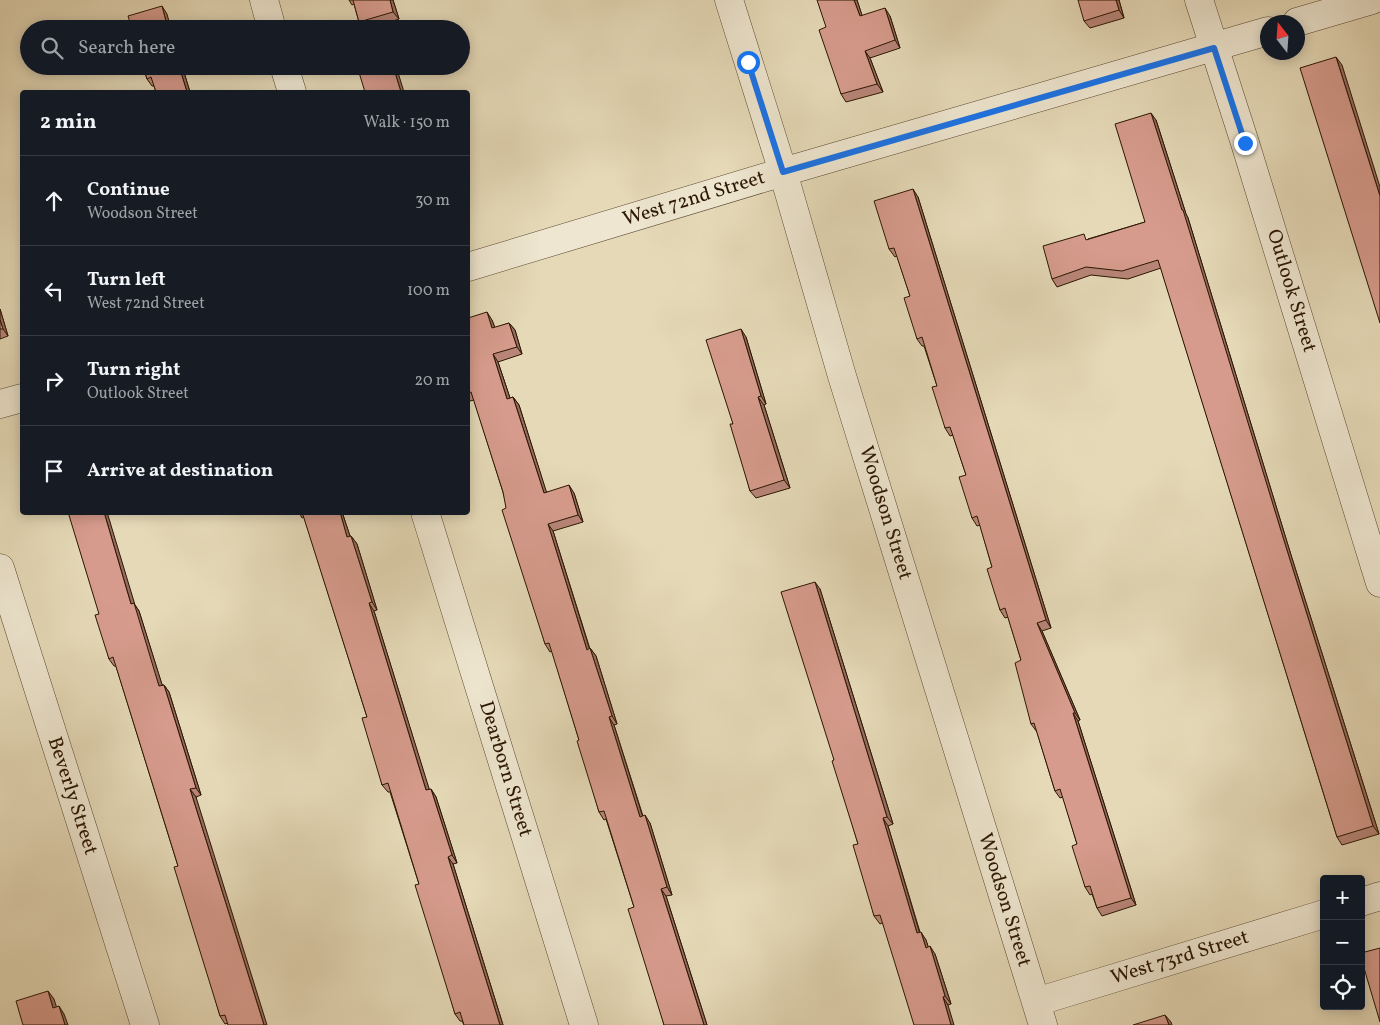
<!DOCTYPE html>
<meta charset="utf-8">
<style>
body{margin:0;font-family:Vollkorn,serif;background:#242831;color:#f1f3f6}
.controls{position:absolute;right:15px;bottom:15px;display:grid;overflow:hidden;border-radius:5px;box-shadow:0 2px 12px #0003}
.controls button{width:45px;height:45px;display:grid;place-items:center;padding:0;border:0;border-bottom:1px solid #363941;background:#171b24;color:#f1f3f6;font:25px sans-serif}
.compass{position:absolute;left:1260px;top:15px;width:45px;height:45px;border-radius:50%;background:#171b24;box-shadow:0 2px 12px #0003;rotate:343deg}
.stop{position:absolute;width:15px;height:15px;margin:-11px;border:4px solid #1a73e8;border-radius:50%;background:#fff}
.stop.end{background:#1a73e8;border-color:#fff;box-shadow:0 1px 5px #0008}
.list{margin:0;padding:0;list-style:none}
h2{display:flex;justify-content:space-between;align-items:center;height:65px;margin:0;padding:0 20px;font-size:21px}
h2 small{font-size:16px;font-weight:400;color:#9ea1a6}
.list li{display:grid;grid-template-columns:32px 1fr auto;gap:15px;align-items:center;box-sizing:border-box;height:90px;padding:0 20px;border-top:1px solid #363941}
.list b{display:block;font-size:19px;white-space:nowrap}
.list p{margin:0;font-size:16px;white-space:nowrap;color:#9ea1a6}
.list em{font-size:16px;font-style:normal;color:#9ea1a6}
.icon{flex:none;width:28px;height:28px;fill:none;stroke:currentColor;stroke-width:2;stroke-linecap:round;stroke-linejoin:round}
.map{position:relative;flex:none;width:1380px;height:1025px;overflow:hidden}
.search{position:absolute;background:#171b24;box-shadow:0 2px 12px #0003;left:20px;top:20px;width:450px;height:55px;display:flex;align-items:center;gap:12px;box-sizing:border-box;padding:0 18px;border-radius:28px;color:#9ea1a6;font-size:19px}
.panel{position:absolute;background:#171b24;box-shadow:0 2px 12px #0003;left:20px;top:90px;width:450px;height:425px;border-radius:5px}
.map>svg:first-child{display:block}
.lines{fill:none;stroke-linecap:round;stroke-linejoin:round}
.minor-casing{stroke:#5a472f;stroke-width:29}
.minor{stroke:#eee6d0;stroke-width:28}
.wall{fill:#b88578;stroke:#2b1602}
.shaded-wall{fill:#966c62;stroke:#2b1602}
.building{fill:#d69b8c;stroke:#2b1602}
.route{stroke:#1a73e8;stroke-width:6}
.labels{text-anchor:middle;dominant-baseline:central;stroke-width:5;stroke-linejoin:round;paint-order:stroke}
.street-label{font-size:20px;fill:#2b1602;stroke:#eee6d0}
</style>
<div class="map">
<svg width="1380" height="1025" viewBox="0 0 1380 1025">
<rect width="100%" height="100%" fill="#e5d9b7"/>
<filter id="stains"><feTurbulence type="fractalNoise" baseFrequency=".004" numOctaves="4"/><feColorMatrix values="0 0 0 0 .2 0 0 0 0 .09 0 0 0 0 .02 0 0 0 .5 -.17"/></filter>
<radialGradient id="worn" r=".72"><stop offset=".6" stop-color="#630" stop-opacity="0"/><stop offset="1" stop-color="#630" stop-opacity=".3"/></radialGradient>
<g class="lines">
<defs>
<path id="minor" d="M264 0 272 29
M729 0 783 172 842 376 1043 1025
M1199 0 1245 143 1380 583
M1297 22 1372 0
M284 66 292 92
M468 267 783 172 1268 31
M0 404 22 398
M425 512 584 1025
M0 568 145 1025
M1361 902 1380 896
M1036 1002 1324 914"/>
</defs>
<use href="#minor" class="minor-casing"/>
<use href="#minor" class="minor"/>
</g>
<path class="wall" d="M349 0H393L399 19 368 29H364L359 22 354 4 352 5Z
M857 0 862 16H890L900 48 870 58 883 92 846 102 841 94 826 27Z
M1119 0 1124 18 1090 28 1084 21Z
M143 66H182L190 92H156L154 86H152L147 79Z
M1156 120 1186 214 1188 218 1291 555 1379 834 1342 845 1337 837 1161 268 1128 279 1091 275 1057 287 1052 279 1088 239 1145 222Z
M918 197 1051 628 1042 631 1080 720 1078 721 1136 905 1102 916 1097 908 1092 894 1090 895 1085 887 1077 844 1063 797 1060 798 1055 791 1037 732 1031 724 1021 660 1008 617 1005 618 1000 610 992 567 980 525 977 526 972 518 966 475 953 435 950 436 945 428 937 386 924 346H922L917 339 910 296 897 256 895 257 889 249Z
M0 309 8 336 0 339Z
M468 318 492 320 495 328 509 323 515 330 522 354 498 362 510 398 513 397 519 405 546 492 574 493 583 522 553 531 590 649V648L596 656 617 724 614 725 643 816 650 823 672 895 666 896 707 1025H664L634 907 606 819 604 820 599 812 579 740 552 651 550 652 545 644 503 492 474 400 470 401 468 398Z
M746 337 766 404 764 405 790 488 756 498 750 491 733 424Z
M299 512H342L350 536H351L357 544 377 610 374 611 429 790 431 789 436 797 457 863 453 864 503 1025H464L462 1021H460L455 1014 419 884 390 792H388L382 785 367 717 304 517 302 518Z
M820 589 893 824 888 826 920 932 926 940 928 947 935 954 951 1004 948 1005 882 923 880 924 874 916 858 844 834 760Z
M135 605 139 611 162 685H164L169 692 201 795 196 797 228 1023 225 1024 220 1016 178 866 116 666H114L109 659 99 614Z"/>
<path class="shaded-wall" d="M390 0H393L399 19 393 12Z
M854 0H857L865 24 860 16Z
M1116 0H1119L1124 18 1119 10Z
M162 6 167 14 171 29H168Z
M885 8 890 16 900 48 895 40Z
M865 51 870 58 883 92 877 84Z
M1336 57 1342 65 1380 187V196Z
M179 66H182L190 92H187Z
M393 66H396L404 92H401Z
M1151 113 1156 120 1186 214 1188 218 1291 555 1379 834 1373 826 1286 547Z
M913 189 918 197 1051 628 1046 620Z
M0 309 8 336 3 329 0 320Z
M487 312 492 320 498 336 492 328Z
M509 323 515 330 522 354 517 347Z
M741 329 746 337 766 404 761 396Z
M493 354 498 362 513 407 507 399Z
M513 397 519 405 549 500 544 493Z
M758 397 764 405 790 488 784 480Z
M569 485 574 493 583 522 578 515Z
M104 512H107L135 605 139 611 165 694 159 686 131 604Z
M340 512H342L353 545 347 537Z
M548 524 553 531 592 657 587 650Z
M351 536 357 544 377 610 372 602Z
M815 582 820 589 893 824 887 817Z
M369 603 374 611 432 798 426 790Z
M1037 623 1042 631 1080 720 1075 713Z
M590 648 596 656 617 724 612 716Z
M164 685 169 692 201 795 196 788Z
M1073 713 1078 721 1136 905 1131 898Z
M609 717 614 725 645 824 640 817Z
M190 789 196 797 267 1025H264Z
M431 789 436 797 457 863 452 855Z
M645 815 650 823 672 895 667 887Z
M883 818 888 826 922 941 917 933Z
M448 857 453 864 503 1025H500Z
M661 889 666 896 707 1025H704Z
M921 932 926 940 931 955 926 948Z
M930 946 935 954 951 1004 945 996Z
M48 991 54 999 59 1015 53 1008Z
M943 997 948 1005 954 1025H951Z
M59 1006 64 1014 68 1025H65Z
M1165 1015 1171 1022 1172 1025H1169Z"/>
<path class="building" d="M353 0H390L393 12 359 22Z
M817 0H854L860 16 885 8 895 40 865 51 877 84 841 94 819 30 826 27Z
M1078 0H1116L1119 10 1084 21Z
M162 6 168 29H132L128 16Z
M1336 57 1380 196V323L1300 68Z
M143 66H179L187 92H156L151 77 147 79Z
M357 66H393L401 92H365Z
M1151 113 1182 210H1183L1286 547 1373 826 1337 837 1158 260 1122 271 1086 267 1052 279 1043 246 1084 234 1086 240 1145 222 1115 124Z
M913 189 1046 620 1037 623 1075 713H1073L1131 898 1097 908 1090 886 1085 887 1072 846 1077 844 1060 789 1055 791 1034 723 1031 724 1015 663 1021 660 1005 608 1000 610 987 569 992 567 977 516 972 518 959 477 966 475 950 427 945 428 932 387 937 386 922 337 917 339 904 298 910 296 894 248 889 249 874 201Z
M487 312 492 328 509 323 517 347 493 354 507 399 513 397 544 493 569 485 578 515 548 524 587 650 590 648 612 716 609 717 640 817 645 815 667 887 661 889 704 1025H664L628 909 634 907 604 811 599 812 577 741 579 740 549 643 545 644 502 510 506 508 503 492 471 392 468 393V318Z
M0 320 3 329H0Z
M741 329 761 396 758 397 784 480 750 491 730 424H733L706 340Z
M68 512H104L131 604 134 603 159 686 164 685 196 788 190 789 264 1025H228L225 1015 220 1016 174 867 178 866 113 657 109 659 95 615 99 614Z
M302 512H340L347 537 351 536 372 602 369 603 426 790 431 789 452 855 448 857 500 1025H464L460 1012 455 1014 415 885 419 884 388 783 382 785 362 718 367 717Z
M815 582 887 817 883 818 917 933 921 932 926 948 930 946 945 996 943 997 951 1025H914L880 915 874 916 853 845 858 844 832 761 834 760 781 592Z
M1380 948V1022L1361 958V953Z
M48 991 53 1008 59 1006 65 1025H23L16 1001Z
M1165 1015 1169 1025H1133Z"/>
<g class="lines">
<path class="route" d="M748 62 783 172 1214 48 1245 143"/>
</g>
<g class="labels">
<g class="street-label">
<text transform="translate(694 199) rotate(-17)">West 72nd Street</text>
<text transform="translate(1291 291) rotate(73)">Outlook Street</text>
<text transform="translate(885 513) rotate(73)">Woodson Street</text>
<text transform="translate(505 769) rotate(73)">Dearborn Street</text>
<text transform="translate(72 796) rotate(72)">Beverly Street</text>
<text transform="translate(1004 900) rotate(73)">Woodson Street</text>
<text transform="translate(1180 958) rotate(-17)">West 73rd Street</text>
</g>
</g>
<rect width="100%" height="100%" filter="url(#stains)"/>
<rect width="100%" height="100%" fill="url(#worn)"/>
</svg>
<div class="controls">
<button>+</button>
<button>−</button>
<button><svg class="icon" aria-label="locate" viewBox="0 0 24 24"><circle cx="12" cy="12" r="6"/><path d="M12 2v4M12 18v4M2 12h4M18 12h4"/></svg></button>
</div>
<svg class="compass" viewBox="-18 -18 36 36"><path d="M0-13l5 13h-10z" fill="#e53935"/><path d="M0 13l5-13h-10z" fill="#9ea1a6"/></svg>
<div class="stop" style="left:748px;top:62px"></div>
<div class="stop end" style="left:1245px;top:143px"></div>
<div class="search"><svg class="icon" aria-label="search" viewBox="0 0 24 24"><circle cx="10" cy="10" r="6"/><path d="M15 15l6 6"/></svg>Search here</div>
<section class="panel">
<h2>2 min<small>Walk · 150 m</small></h2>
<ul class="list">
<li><svg class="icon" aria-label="ahead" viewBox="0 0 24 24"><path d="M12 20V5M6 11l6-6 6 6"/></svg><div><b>Continue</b><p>Woodson Street</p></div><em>30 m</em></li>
<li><svg class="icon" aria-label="left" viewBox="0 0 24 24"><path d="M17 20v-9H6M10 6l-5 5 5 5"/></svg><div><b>Turn left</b><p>West 72nd Street</p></div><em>100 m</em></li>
<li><svg class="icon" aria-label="right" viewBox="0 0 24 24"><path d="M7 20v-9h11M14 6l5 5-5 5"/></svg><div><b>Turn right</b><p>Outlook Street</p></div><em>20 m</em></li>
<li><svg class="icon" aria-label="arrive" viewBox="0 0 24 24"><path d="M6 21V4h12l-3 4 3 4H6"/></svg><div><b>Arrive at destination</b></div></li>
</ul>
</section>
</div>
